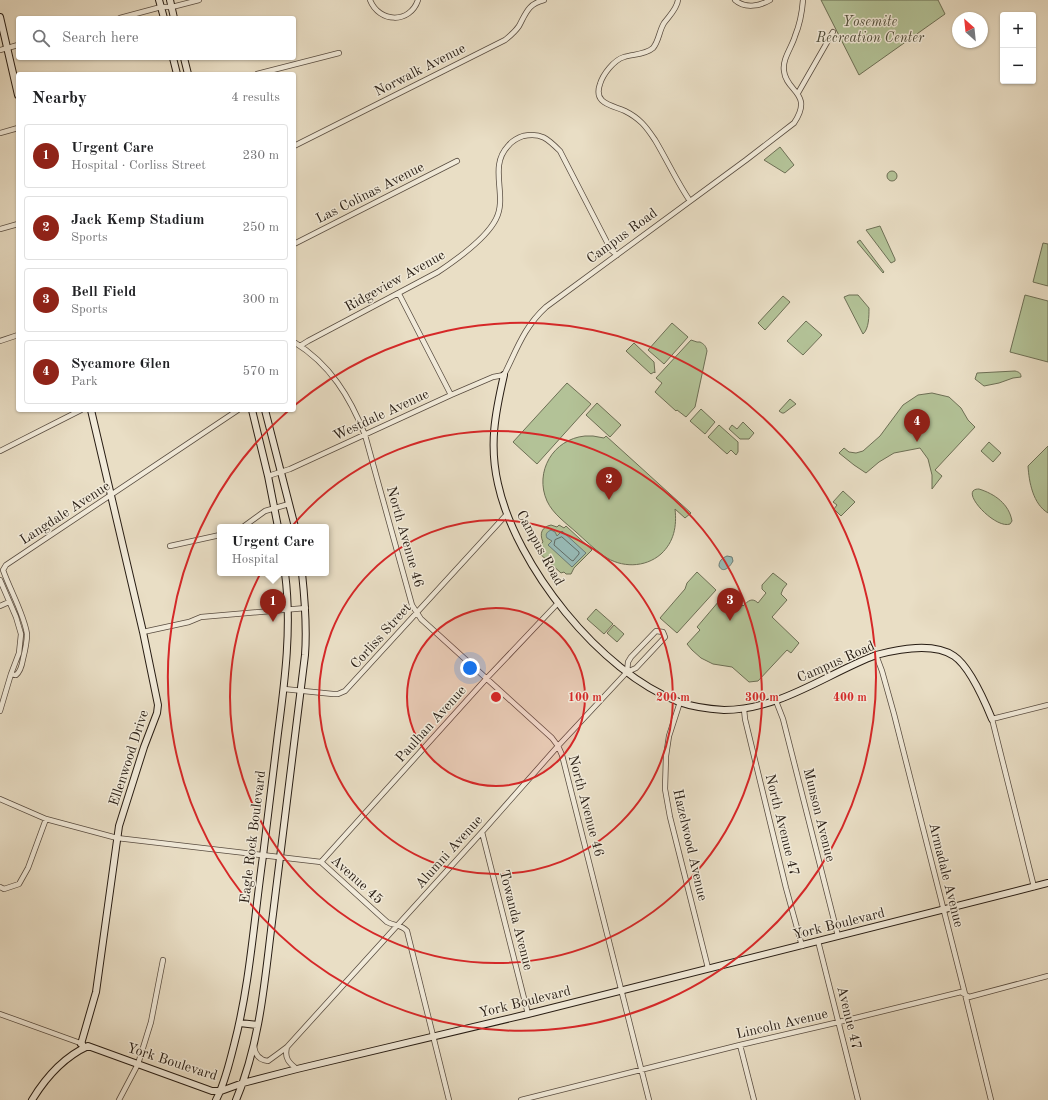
<!DOCTYPE html>
<meta charset="utf-8">
<style>
body{margin:0;font-family:"Old Standard TT",serif;background:#f6f6f6;color:#202124}
.controls{position:absolute;right:12px;top:12px;display:grid;overflow:hidden;border-radius:4px;box-shadow:0 1px 3px #0004}
.controls button{width:36px;height:36px;display:grid;place-items:center;padding:0;border:0;border-bottom:1px solid #e0e0e0;background:#fff;color:#202124;font:20px sans-serif}
.compass{position:absolute;left:952px;top:12px;width:36px;height:36px;border-radius:50%;background:#fff;box-shadow:0 1px 3px #0004;rotate:333deg}
.you{position:absolute;left:470px;top:668px;width:14px;height:14px;margin:-10px;border:3px solid #fff;border-radius:50%;background:#1a73e8;box-shadow:0 0 0 6px #1a73e833}
.badge{display:grid;place-items:center;width:26px;height:26px;border-radius:50%;background:#8f2418;color:#fff;font-size:13px;font-weight:700}
.pin{position:absolute;translate:-50% -33px;filter:drop-shadow(0 1px 2px #0008)}
.pin::after{content:'';position:absolute;top:21px;width:14px;height:12px;background:inherit;clip-path:polygon(0 0,100% 0,50% 100%)}
.popup{position:absolute;left:217px;top:524px;width:112px;height:52px;box-sizing:border-box;display:grid;place-content:center;border-radius:4px;background:#fff;filter:drop-shadow(0 1px 3px #0005);font-size:13px;white-space:nowrap;color:#757577}
.popup b{font-size:15px;color:#202124}
.popup::after{content:'';position:absolute;left:50%;top:100%;margin-left:-8px;border:8px solid transparent;border-top-color:#fff}
.list{margin:0;padding:0;list-style:none}
h2{display:flex;justify-content:space-between;align-items:center;height:52px;margin:0;padding:0 16px;font-size:17px}
h2 small{font-size:13px;font-weight:400;color:#757577}
.list li{display:grid;grid-template-columns:26px 1fr auto;gap:12px;align-items:center;box-sizing:border-box;height:64px;margin:0 8px 8px;padding:0 8px;border:1px solid #e0e0e0;border-radius:4px}
.list b{display:block;font-size:15px;white-space:nowrap}
.list p{margin:0;font-size:13px;white-space:nowrap;color:#757577}
.list em{font-size:13px;font-style:normal;color:#757577}
.icon{flex:none;width:22px;height:22px;fill:none;stroke:currentColor;stroke-width:2;stroke-linecap:round;stroke-linejoin:round}
.map{position:relative;flex:none;width:1048px;height:1100px;overflow:hidden}
.search{position:absolute;background:#fff;box-shadow:0 1px 3px #0004;left:16px;top:16px;width:280px;height:44px;display:flex;align-items:center;gap:10px;box-sizing:border-box;padding:0 14px;border-radius:4px;color:#757577;font-size:15px}
.panel{position:absolute;background:#fff;box-shadow:0 1px 3px #0004;left:16px;top:72px;width:280px;height:340px;border-radius:4px}
.map>svg:first-child{display:block}
.green{fill:#b3c297;stroke:#6d6f55}
.water{fill:#98bcb8;stroke:#6b7c76}
.lines{fill:none;stroke-linecap:round;stroke-linejoin:round}
.shore{stroke:#606c66;stroke-width:1}
.street-casing{stroke:#584c40;stroke-width:6}
.secondary-casing{stroke:#271c13;stroke-width:8}
.street{stroke:#f1ead9;stroke-width:4.5}
.secondary{stroke:#f1ead9;stroke-width:6}
.ring{fill:none;stroke:#d62828;stroke-width:2}
.labels{text-anchor:middle;dominant-baseline:central;stroke-width:3;stroke-linejoin:round;paint-order:stroke}
.park-label{font-size:14px;font-style:italic;fill:#514e3b;stroke:#f1ead9}
.street-label{font-size:14px;fill:#271c13;stroke:#f1ead9}
.centre{fill:#d62828;stroke:#f1ead9;stroke-width:2}
.ring-label{font-size:12px;text-anchor:middle;font-weight:bold;fill:#d62828;stroke:#f1ead9;stroke-width:3;stroke-linejoin:round;paint-order:stroke}
</style>
<div class="map">
<svg width="1048" height="1100" viewBox="0 0 1048 1100">
<rect width="100%" height="100%" fill="#e9dec5"/>
<filter id="stains"><feTurbulence type="fractalNoise" baseFrequency=".005" numOctaves="4"/><feColorMatrix values="0 0 0 0 .2 0 0 0 0 .09 0 0 0 0 .02 0 0 0 .5 -.17"/></filter>
<radialGradient id="worn" r=".72"><stop offset=".6" stop-color="#630" stop-opacity="0"/><stop offset="1" stop-color="#630" stop-opacity=".3"/></radialGradient>
<path class="green" d="M821 0H938L945 14 859 75Z
M780 147 794 165 785 173 764 160Z
M887 176a5 5 0 1 1 10 0a5 5 0 1 1-10 0Z
M880 226 895 259V261L891 263 866 230Z
M860 240 884 272 883 273 857 242Z
M1043 243 1048 244V286L1033 282Z
M849 295H858L869 308C869 316 869 329 863 334L844 297Z
M1025 295 1048 301V362L1010 352Z
M783 296 790 302 765 330 758 323Z
M806 321 822 335 803 355 787 341Z
M672 323 688 337 664 364 648 350Z
M691 340 697 342H700C704 344 706 346 707 351L695 407 686 417 677 410 676 411 655 392 662 383 656 378Z
M634 343 654 362 655 373 654 372 651 374 626 351Z
M1015 371C1019 372 1021 373 1021 377L1013 378 999 383 984 386 975 379 977 373Z
M567 383 591 404 537 464 513 442Z
M932 393 949 397 961 408 968 420 975 427 935 470 942 476 932 489V475L928 459 920 448 894 453 879 462 866 473 854 465 839 453 844 448 849 452 856 453 863 451 880 436 903 405 918 395Z
M790 399 796 404 784 413H782L779 411Z
M597 403 621 425 610 437 586 415Z
M701 409 715 422 705 434 690 421Z
M743 422 754 433 749 439H740L729 429 732 425 737 429Z
M719 425 738 442V452L736 455 731 450 727 454 708 437Z
M585 436H593L604 438 606 436 691 513 685 518 675 509C677 526 674 542 661 554 645 568 621 568 604 556 594 549 585 540 576 532 566 523 553 514 547 501 534 472 553 439 585 436Z
M989 442 1001 453 993 462 981 451Z
M1048 446V513C1033 504 1029 482 1028 466Z
M979 489C995 494 1009 504 1012 521L1010 524C997 529 967 499 973 491 975 489 977 489 979 489Z
M843 491 855 502 841 516 834 509 837 505 833 502Z
M551 525 557 527 559 525 564 528 566 526 592 550 574 568 571 574H566L564 572 561 573 539 553 543 549 540 545 543 542C539 533 542 527 551 525Z
M697 572 716 590 677 633 660 618 685 589 687 583Z
M773 573 787 584 783 589 781 594 787 600 772 617 799 643 791 653 787 650 758 681 749 682 732 667 713 664 701 658 692 650 687 644 700 630 697 627 725 594 726 595 729 594 743 606C748 601 752 597 758 603L766 593 762 589V585Z
M596 609 613 624 604 634 587 619Z
M614 625 624 634 617 642 607 633Z"/>
<path class="water" d="M551 530 555 532 557 536 562 531 586 553 572 567 548 545 552 541 547 538C545 534 547 532 551 530Z
M727 556 732 557 733 561C730 567 723 574 719 566 719 561 722 558 727 556Z"/>
<g class="lines">
<path class="shore" d="M562 537 579 552V554L573 561 571 560 554 545 555 540Z"/>
<defs>
<path id="street" d="M370 0C379 23 410 24 418 0
M678 0C677 9 669 16 664 23 659 31 659 41 653 48 645 55 633 54 624 57 614 60 603 74 600 84 593 104 612 105 625 111 631 114 637 118 642 123 647 128 651 134 655 140 667 160 677 182 690 201
M735 0C745 9 760 6 770 0
M120 18 161 7H172L199 0
M0 50 18 45
M257 74 339 53
M798 93 833 32
M0 133 18 128
M294 146 505 40C510 36 515 32 519 26 526 13 528 4 544 0
M0 229 18 224
M294 244 457 161
M399 294 451 395
M0 341 18 335
M294 342C330 364 350 397 365 435L412 605 421 619 552 738 558 746 562 755 649 1100
M300 346 308 341 438 272C456 260 486 239 496 219 508 196 488 167 508 146 512 141 517 138 523 136 541 132 548 139 560 151L611 250 617 255
M0 451 81 410
M268 476 290 469 451 395 493 377 504 375C517 349 524 327 546 307L746 160 794 123C814 93 786 92 784 71 782 59 792 47 795 36 800 24 802 13 803 0
M243 527 265 511 289 504
M170 546 220 535
M0 580 16 617 21 634 19 653 11 674 0 711
M0 606 9 602
M656 631 663 632 665 637 636 668 627 672 628 662 631 657Z
M143 632 189 622 201 617 306 608
M876 655 882 671 894 714 965 994 991 1100
M11 674 16 675C20 672 22 665 23 659 25 651 27 643 27 634 24 614 10 590 3 570L6 565 238 410
M284 689 333 694H338L345 691 507 514
M776 701 783 719 838 936
M680 702 669 736 666 756 665 789 670 817 708 968
M744 709 745 719 786 888 802 946
M0 799 46 819 117 838 321 862 387 922C394 926 401 924 407 931L449 1100
M482 832 528 1014
M321 862 486 679 558 603
M0 887 4 889 19 884 28 868 46 819
M1034 887 992 719 1048 705
M818 941 858 1100
M0 1014 83 1044
M740 1045 754 1100
M254 1046C255 1055 259 1060 268 1061L279 1053 287 1047 482 832 558 746 627 672
M287 1047C284 1058 289 1063 297 1069
M119 1100 138 1064 151 1022 163 960
M521 1100 740 1045 839 1022 961 992 969 997 1048 976"/>
<path id="secondary" d="M159 0 164 18
M170 0 174 18
M0 17 18 95
M173 58 177 74
M184 58 188 74
M504 375C495 414 489 445 498 484 516 566 600 672 679 702 693 707 709 709 724 710 780 710 826 674 876 655 899 649 933 642 954 656 969 666 985 702 992 719
M252 410 268 476 278 527
M265 410 295 527
M240 1023 257 1025
M81 1044 96 992 119 826 144 747 157 713 158 705 143 632 91 410
M32 1100C46 1077 64 1057 88 1046L201 1087 212 1091H221L243 1083 297 1069 528 1014 1048 883
M216 1100C225 1083 229 1064 234 1045 250 984 254 919 263 856 268 815 273 774 278 733 285 680 292 626 285 573
M236 1100C261 1041 265 976 273 914 284 828 295 742 305 655 307 628 305 601 302 573"/>
</defs>
<use href="#street" class="street-casing"/>
<use href="#secondary" class="secondary-casing"/>
<use href="#street" class="street"/>
<use href="#secondary" class="secondary"/>
</g>
<circle cx="496" cy="697" r="89" fill="#d62828" fill-opacity=".12"/>
<g class="ring">
<circle cx="496" cy="697" r="89"/>
<circle cx="496" cy="697" r="177"/>
<circle cx="496" cy="697" r="266"/>
<path d="M295 405A354 354 0 1 1 288 411"/>
</g>
<g class="labels">
<g class="park-label">
<text x="870" y="22">Yosemite<tspan x="870" dy="16">Recreation Center</tspan></text>
</g>
<g class="street-label">
<text transform="translate(420 70) rotate(-27)">Norwalk Avenue</text>
<text transform="translate(370 193) rotate(-27)">Las Colinas Avenue</text>
<text transform="translate(622 236) rotate(-36)">Campus Road</text>
<text transform="translate(395 281) rotate(-29)">Ridgeview Avenue</text>
<text transform="translate(381 415) rotate(-25)">Westdale Avenue</text>
<text transform="translate(65 513) rotate(-33)">Langdale Avenue</text>
<text transform="translate(405 537) rotate(74)">North Avenue 46</text>
<text transform="translate(540 548) rotate(61)">Campus Road</text>
<text transform="translate(381 636) rotate(-48)">Corliss Street</text>
<text transform="translate(836 662) rotate(-24)">Campus Road</text>
<text transform="translate(431 724) rotate(-48)">Paulhan Avenue</text>
<text transform="translate(129 758) rotate(-72)">Ellenwood Drive</text>
<text transform="translate(586 806) rotate(75)">North Avenue 46</text>
<text transform="translate(819 815) rotate(76)">Munson Avenue</text>
<text transform="translate(782 825) rotate(76)">North Avenue 47</text>
<text transform="translate(253 837) rotate(-83)">Eagle Rock Boulevard</text>
<text transform="translate(690 845) rotate(77)">Hazelwood Avenue</text>
<text transform="translate(449 852) rotate(-48)">Alumni Avenue</text>
<text transform="translate(946 875) rotate(76)">Armadale Avenue</text>
<text transform="translate(357 880) rotate(42)">Avenue 45</text>
<text transform="translate(516 920) rotate(76)">Towanda Avenue</text>
<text transform="translate(839 924) rotate(-14)">York Boulevard</text>
<text transform="translate(525 1002) rotate(-14)">York Boulevard</text>
<text transform="translate(849 1018) rotate(76)">Avenue 47</text>
<text transform="translate(782 1024) rotate(-13)">Lincoln Avenue</text>
<text transform="translate(172 1062) rotate(18)">York Boulevard</text>
</g>
</g>
<circle cx="496" cy="697" r="6" class="centre"/>
<g class="ring-label">
<text x="585" y="701">100 m</text>
<text x="673" y="701">200 m</text>
<text x="762" y="701">300 m</text>
<text x="850" y="701">400 m</text>
</g>
<rect width="100%" height="100%" filter="url(#stains)"/>
<rect width="100%" height="100%" fill="url(#worn)"/>
</svg>
<div class="controls">
<button>+</button>
<button>−</button>
</div>
<svg class="compass" viewBox="-18 -18 36 36"><path d="M0-13l5 13h-10z" fill="#e53935"/><path d="M0 13l5-13h-10z" fill="#757577"/></svg>
<div class="you"></div>
<div class="pin badge" style="left:273px;top:622px">1</div>
<div class="popup"><b>Urgent Care</b>Hospital</div>
<div class="pin badge" style="left:609px;top:500px">2</div>
<div class="pin badge" style="left:730px;top:621px">3</div>
<div class="pin badge" style="left:917px;top:442px">4</div>
<div class="search"><svg class="icon" aria-label="search" viewBox="0 0 24 24"><circle cx="10" cy="10" r="6"/><path d="M15 15l6 6"/></svg>Search here</div>
<section class="panel">
<h2>Nearby<small>4 results</small></h2>
<ul class="list">
<li><span class="badge">1</span><div><b>Urgent Care</b><p>Hospital · Corliss Street</p></div><em>230 m</em></li>
<li><span class="badge">2</span><div><b>Jack Kemp Stadium</b><p>Sports</p></div><em>250 m</em></li>
<li><span class="badge">3</span><div><b>Bell Field</b><p>Sports</p></div><em>300 m</em></li>
<li><span class="badge">4</span><div><b>Sycamore Glen</b><p>Park</p></div><em>570 m</em></li>
</ul>
</section>
</div>
